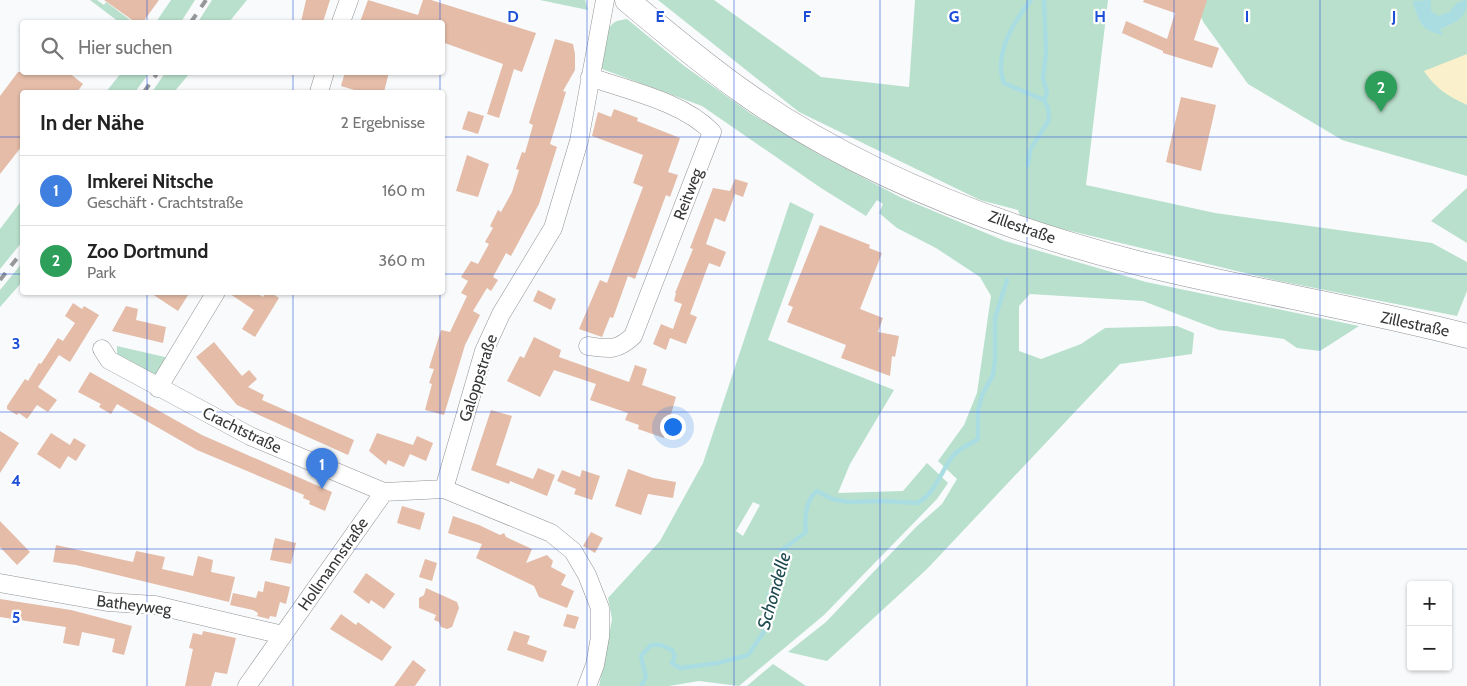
<!DOCTYPE html>
<html lang="de">
<meta charset="utf-8">
<style>
body{margin:0;font-family:Cabin,sans-serif;background:#f2f2f2;color:#222}
.controls{position:absolute;right:15px;bottom:15px;display:grid;overflow:hidden;border-radius:5px;box-shadow:0 1px 4px #0004}
.controls button{width:45px;height:45px;display:grid;place-items:center;padding:0;border:0;border-bottom:1px solid #e0e0e0;background:#fff;color:#222;font:25px sans-serif}
.you{position:absolute;left:672px;top:426px;width:18px;height:18px;margin:-12px;border:4px solid #fff;border-radius:50%;background:#1a73e8;box-shadow:0 0 0 8px #1a73e833}
.badge{display:grid;place-items:center;width:32px;height:32px;border-radius:50%;background:#1a6837;color:#fff;font-size:16px;font-weight:700}
.pin{position:absolute;translate:-50% -41px;filter:drop-shadow(0 1px 2px #0008)}
.pin::after{content:'';position:absolute;top:26px;width:18px;height:15px;background:inherit;clip-path:polygon(0 0,100% 0,50% 100%)}
.list{margin:0;padding:0;list-style:none}
h2{display:flex;justify-content:space-between;align-items:center;height:65px;margin:0;padding:0 20px;font-size:21px}
h2 small{font-size:16px;font-weight:400;color:#767676}
.list li{display:grid;grid-template-columns:32px 1fr auto;gap:15px;align-items:center;box-sizing:border-box;height:70px;padding:0 20px;border-top:1px solid #e0e0e0}
.list b{display:block;font-size:19px;white-space:nowrap}
.list p{margin:0;font-size:16px;white-space:nowrap;color:#767676}
.list em{font-size:16px;font-style:normal;color:#767676}
.icon{flex:none;width:28px;height:28px;fill:none;stroke:currentColor;stroke-width:2;stroke-linecap:round;stroke-linejoin:round}
.map{position:relative;flex:none;width:1467px;height:686px;overflow:hidden}
.search{position:absolute;background:#fff;box-shadow:0 1px 4px #0004;left:20px;top:20px;width:425px;height:55px;display:flex;align-items:center;gap:12px;box-sizing:border-box;padding:0 18px;border-radius:5px;color:#767676;font-size:19px}
.panel{position:absolute;background:#fff;box-shadow:0 1px 4px #0004;left:20px;top:90px;width:425px;height:205px;border-radius:5px}
.map>svg:first-child{display:block}
.green{fill:#b9e0cc;fill-rule:evenodd}
.sand{fill:#faf0cb}
.water{fill:#aadde2}
.lines{fill:none;stroke-linecap:round;stroke-linejoin:round}
.stream{stroke:#aadde2;stroke-width:4.5}
.building{fill:#e4bca8}
.minor-casing{stroke:#929395;stroke-width:19}
.secondary-casing{stroke:#929395;stroke-width:25}
.minor{stroke:#fff;stroke-width:18}
.secondary{stroke:#fff;stroke-width:24}
.rail{stroke:#959798;stroke-width:4;stroke-dasharray:9 9;stroke-linecap:butt}
.grid{fill:none;stroke:#1d4ed8;stroke-width:1;stroke-opacity:0.55}
.labels{text-anchor:middle;dominant-baseline:central;stroke-width:4.5;stroke-linejoin:round;paint-order:stroke}
.street-label{font-size:16px;fill:#363738;stroke:#fff}
.water-label{font-size:18px;font-style:italic;fill:#1d4b4f;stroke:#fff}
.grid-label{font-size:16px;text-anchor:middle;font-weight:bold;fill:#1d4ed8;stroke:#fff;stroke-width:4.5;stroke-linejoin:round;paint-order:stroke}
</style>
<div class="map">
<svg width="1467" height="686" viewBox="0 0 1467 686">
<rect width="100%" height="100%" fill="#f8fafc"/>
<path class="green" d="M90 0H97L104 5 106 2 133 22H119Z
M171 0H195L181 22H156Z
M212 0H247L229 22H198Z
M540 0H585L588 10Z
M658 0H714L821 77 909 87 915 0H1108L1086 185 1215 213 1432 243 1467 262V291L1457 316 1274 280 1021 219 1018 210 980 200 799 112Z
M1192 0H1467V176L1342 140 1248 84 1204 23Z
M627 19 683 65 750 113 818 154 900 197 1005 241 1146 282 1359 326 1320 351 1297 348 1284 339 1219 330 1143 301 1030 294 1019 306V351L1041 359 1081 344 1105 328 1177 326 1194 333 1192 354 1120 364 927 569 827 661 788 652 826 622 916 527 942 504 957 479 938 461 964 425 977 393 991 296 980 277 936 248 897 228 879 213 883 204 877 200 866 216 821 188 702 106 602 69C601 56 603 29 615 22 618 20 623 20 627 19Z
M121 73V72L149 73 135 92H106Z
M165 73V72L190 73 174 92H152Z
M1467 188V243L1431 221Z
M22 200V242L0 269V229Z
M790 202 814 214 768 340 894 390 850 464 838 493 903 491 927 463 948 483 937 499 824 615 739 686 699 681 669 686H599L612 619 608 598 660 541 703 463ZM753 502 760 505 743 536 736 531Z
M22 263V282L0 307V290Z
M117 346 169 358 156 376 117 355Z
M773 664 806 686H747Z"/>
<path class="sand" d="M1467 54V105C1448 96 1436 89 1424 71Z"/>
<path class="water" d="M1431 0V11L1438 16 1450 12C1453 5 1460 0 1467 0 1467 19 1456 22 1440 29L1443 35C1419 30 1420 21 1412 1Z"/>
<g class="lines">
<path class="stream" d="M1044 100 1047 93 1043 78 1046 53 1044 0
M1028 165 1030 150 1049 120 1048 108 1044 100 1004 83C993 55 1014 21 1031 0
M641 686 646 677 641 656 651 645H661L672 650 675 656 672 663 680 668 718 663 748 655 767 627 769 595 779 581 782 570V550L806 532C804 519 806 499 817 491L832 499 849 502 882 501 917 503C934 495 941 472 952 457 959 448 969 445 978 439V411L982 395 993 375 995 360V318L1007 280"/>
</g>
<path class="building" d="M104 0H159L143 22H135Z
M306 0H330L323 22H301Z
M368 0 418 15 423 0H431L536 33 522 72 514 69 499 118 487 114 503 64 442 42V22H360Z
M1144 0H1207L1194 40 1219 48 1212 68 1163 53V51L1122 33 1126 21 1167 39 1175 13 1143 2Z
M555 39 573 44 575 54V70L563 91 566 92 550 144 557 147 539 204 511 256 506 253 493 277 498 280 491 291 487 288 473 311 480 315 465 345 444 415 425 410 432 384 429 383 434 369 429 368 441 330 450 332 467 296 461 293 468 281 461 277 471 261 478 264 489 244 485 242 493 228 490 226 498 210 501 212 512 192 519 170 516 169 522 152 525 153 533 125 529 123Z
M18 72H68L83 84 77 92H22V146L0 174V96Z
M345 72H389L384 92H361L341 86Z
M1181 97 1216 105 1201 171 1166 162Z
M614 109 638 118 637 121 680 138 668 172 678 175 670 197 666 195 635 279 628 276 613 318 610 317 602 337 579 329 600 280 607 283 643 187 633 183 643 155 592 136 598 112 611 117Z
M468 111 484 116 478 134 462 129Z
M467 155 489 164 478 197 456 191Z
M735 179 748 183 743 197 735 194 725 222 715 218 706 244 726 252 720 267 709 263 690 314 697 317 686 344 670 338 666 350 653 344 661 324 673 329 682 304 674 301 676 293H675L693 249 690 248 713 188 730 191Z
M820 225 870 245 869 248 882 253 860 309 883 318 878 332 899 336 895 357 892 356 890 376 841 358 846 345 787 322 793 307 788 305Z
M538 290 556 299 551 310 533 301Z
M149 292H190L178 311Z
M227 292H255L263 297 266 292H270L279 298 255 337 242 329 254 310Z
M73 303 82 309 84 306 99 315 70 362 59 355 38 387 57 400 48 412 37 405 27 419 19 413 17 415 7 409V406L25 379 28 381 39 363 41 364 58 338 63 341 75 323 65 316Z
M126 306 138 309 136 320 166 327 163 343 112 331Z
M534 337 561 350 559 357 629 382 635 365 647 369 642 385 676 397 664 438 638 429 639 425 625 420 628 413 590 400 596 384 554 370 540 397 507 381 520 356 524 358Z
M214 342 242 376 249 370 257 379 248 387 264 395 262 400 354 440 348 455 237 405 196 357Z
M90 372 202 435 332 492 325 511 309 504 310 501 303 498 304 495 197 450 117 404 111 414 99 407 101 404 78 392Z
M491 410 512 416 496 465 533 479 538 468 555 475 547 496 510 481 509 484 471 470Z
M0 431 19 443 0 473Z
M51 433 70 445 74 438 86 445 76 461 68 456 60 469 37 454Z
M377 433 413 445 417 436 433 443 426 461 410 454 404 467 388 460 386 465 369 451Z
M628 469 653 478 676 482 673 498 648 494 641 515 615 506Z
M562 470 580 477 582 470 600 476 592 500 574 494 576 489 557 481Z
M402 506 425 513 420 530 397 523Z
M453 516 479 525 500 535 504 533 506 537 532 549 526 563 547 555 553 561 551 567 566 575 561 585 574 591 567 608 539 597 534 586 476 558 482 544 448 533Z
M0 521 30 552 17 565 0 547Z
M591 532 603 538 595 553 583 546Z
M275 538 296 543 291 564 270 560Z
M56 545 133 562 136 551 165 557 162 569 193 576 198 556 213 560 211 572 235 577 229 602 76 565 53 562Z
M425 559 437 563 432 581 419 577Z
M366 573 395 594 384 609 371 600 369 604 353 592Z
M265 581 290 587 286 604 280 602 276 617 270 616 269 619 257 616 258 613 253 610 230 605 233 593 256 598 258 591 263 592Z
M426 588 457 602 459 608 452 627 447 629 441 627 439 622 434 620 436 615 419 608V598L424 595Z
M0 599 71 610 132 626 124 655 112 652 115 639 106 637 82 632 79 646 63 643 66 627 0 617Z
M341 614 356 625 358 622 392 647 382 661 330 629Z
M567 614 579 617 575 629 563 626Z
M203 631 236 638 227 674 215 672 211 686H185L193 649 189 648 193 633 202 635Z
M514 631 530 636 527 644 547 651 543 662 507 650Z
M413 660 426 670 415 686H394Z"/>
<g class="lines">
<defs>
<path id="minor" d="M341 22 349 0
M319 92 325 72
M588 346C609 349 617 351 633 336L712 132C683 102 630 91 590 77
M102 349 109 360 250 436 384 492
M158 388 216 292
M0 583 107 602 155 605 283 635
M247 686 384 492 444 489
M587 686 595 665 600 637V608L587 575 573 551 551 533 444 489 484 351 501 314 553 228 579 141 605 0"/>
<path id="secondary" d="M627 0C665 32 702 63 743 92 858 173 998 227 1134 262 1244 290 1357 307 1467 336"/>
</defs>
<use href="#minor" class="minor-casing"/>
<use href="#secondary" class="secondary-casing"/>
<use href="#minor" class="minor"/>
<use href="#secondary" class="secondary"/>
<path class="rail" d="M191 22 206 0
M144 92 158 72
M0 280 22 252"/>
</g>
<path class="grid" d="M147 0V22M293 0V22M440 0V22M587 0V686M734 0V686M880 0V686M1027 0V686M1174 0V686M1320 0V686M147 72V92M293 72V92M440 72V92M0 137H22M442 137H1467M0 274H22M442 274H1467M147 292V686M293 292V686M440 292V686M0 412H1467M0 549H1467"/>
<g class="labels">
<g class="street-label">
<text transform="translate(688 194) rotate(-69)">Reitweg</text>
<text transform="translate(1022 227) rotate(19)">Zillestraße</text>
<text transform="translate(1415 324) rotate(12)">Zillestraße</text>
<text transform="translate(478 378) rotate(-72)">Galoppstraße</text>
<text transform="translate(242 430) rotate(26)">Crachtstraße</text>
<text transform="translate(333 564) rotate(-55)">Hollmannstraße</text>
<text transform="translate(134 605) rotate(7)">Batheyweg</text>
</g>
<g class="water-label">
<text transform="translate(774 591) rotate(-74)">Schondelle</text>
</g>
</g>
<g class="grid-label">
<text x="513" y="22">D</text>
<text x="660" y="22">E</text>
<text x="807" y="22">F</text>
<text x="954" y="22">G</text>
<text x="1100" y="22">H</text>
<text x="1247" y="22">I</text>
<text x="1394" y="22">J</text>
<text x="16" y="349">3</text>
<text x="16" y="486">4</text>
<text x="16" y="623">5</text>
</g>
</svg>
<div class="controls">
<button>+</button>
<button>−</button>
</div>
<div class="you"></div>
<div class="pin badge" style="left:322px;top:489px;background:#3f7fe0">1</div>
<div class="pin badge" style="left:1381px;top:112px;background:#2e9e5b">2</div>
<div class="search"><svg class="icon" aria-label="search" viewBox="0 0 24 24"><circle cx="10" cy="10" r="6"/><path d="M15 15l6 6"/></svg>Hier suchen</div>
<section class="panel">
<h2>In der Nähe<small>2 Ergebnisse</small></h2>
<ul class="list">
<li><span class="badge" style="background:#3f7fe0">1</span><div><b>Imkerei Nitsche</b><p>Geschäft · Crachtstraße</p></div><em>160 m</em></li>
<li><span class="badge" style="background:#2e9e5b">2</span><div><b>Zoo Dortmund</b><p>Park</p></div><em>360 m</em></li>
</ul>
</section>
</div>
